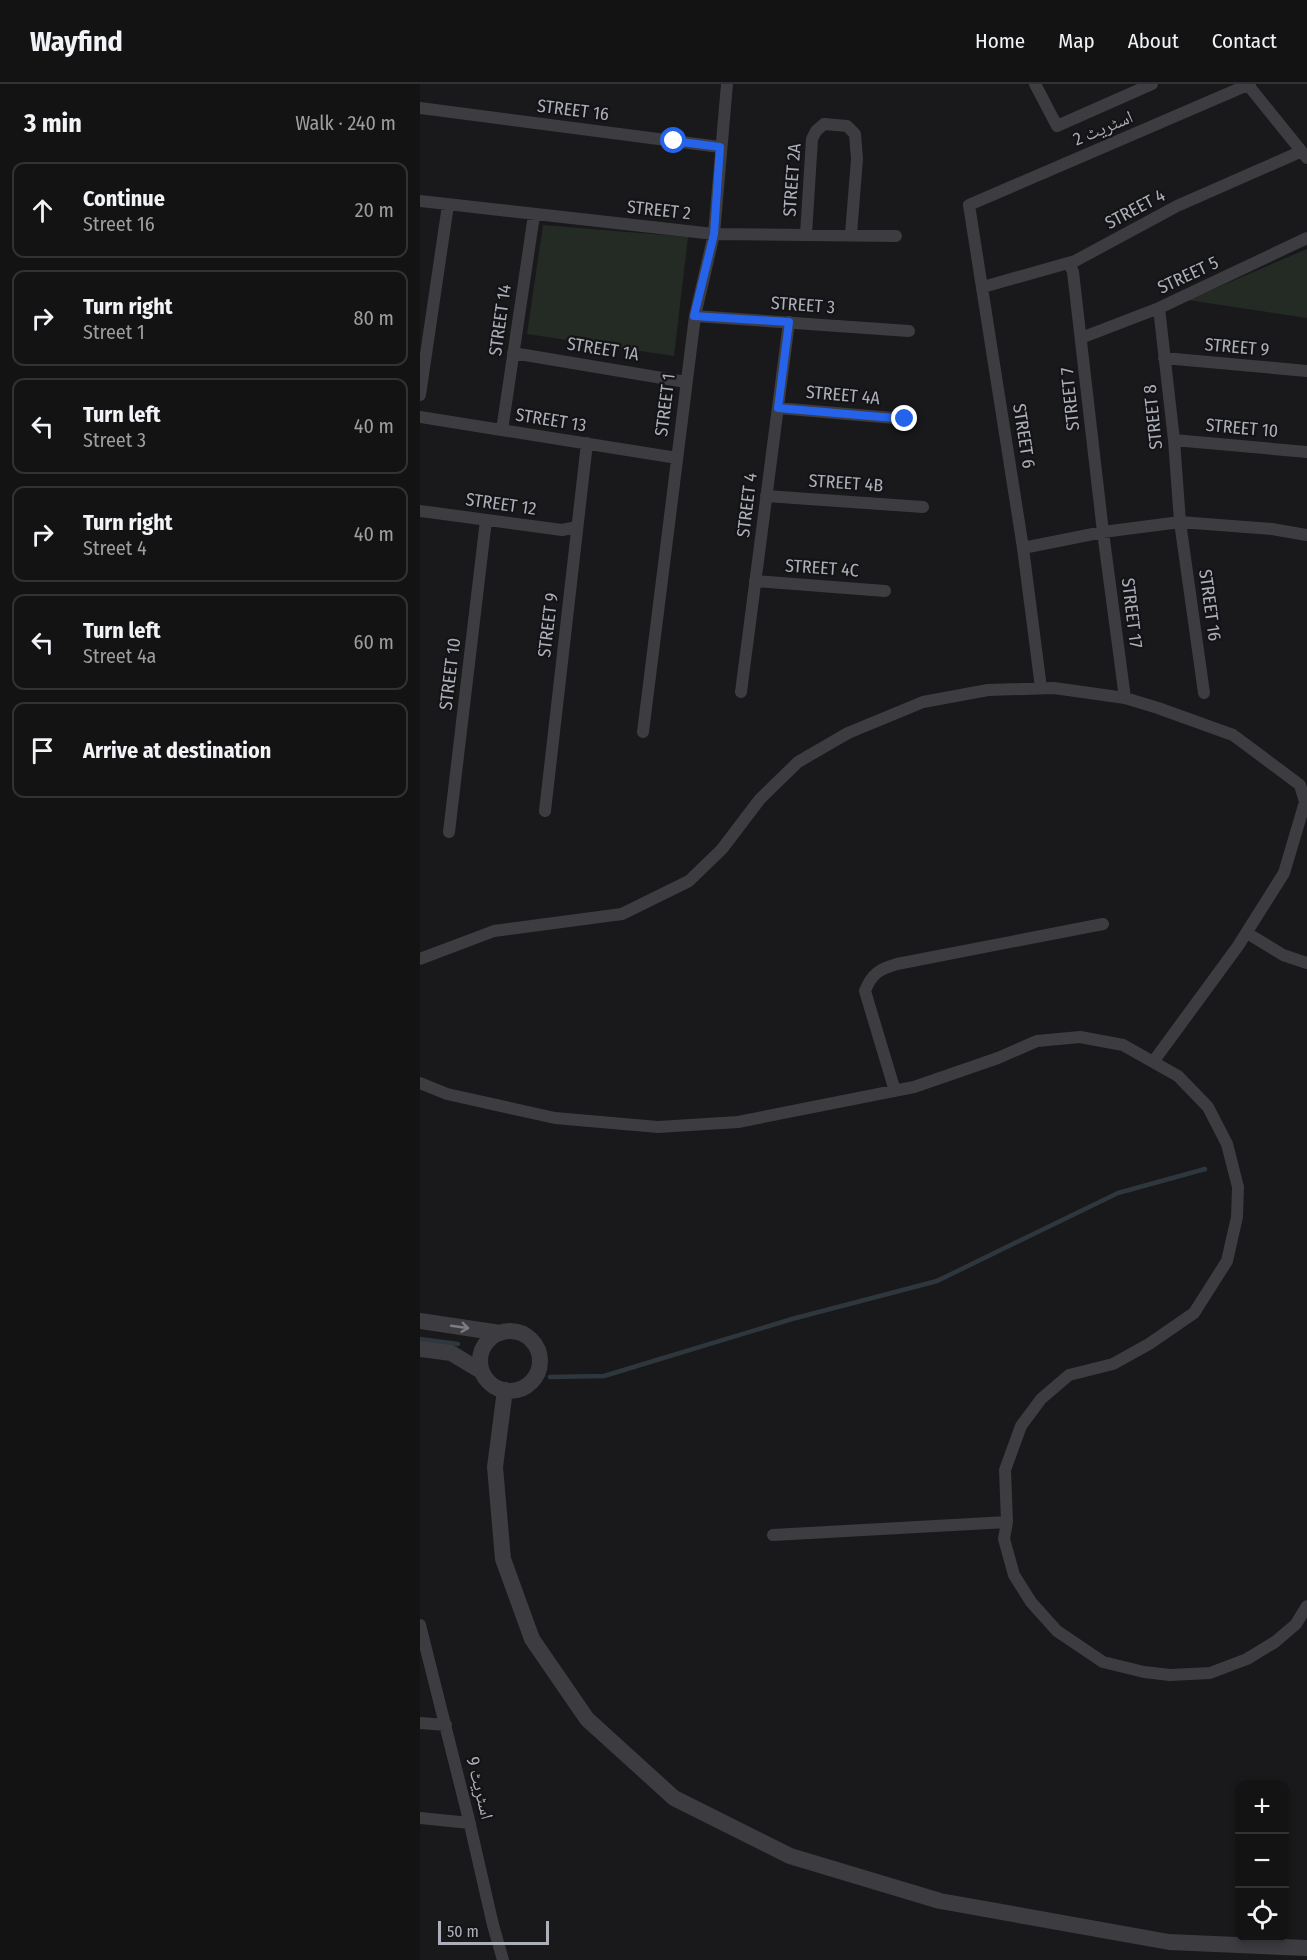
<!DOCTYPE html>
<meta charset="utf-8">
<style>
body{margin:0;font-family:"Fira Sans Condensed","Noto Naskh Arabic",sans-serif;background:#202022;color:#f1f3f6}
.controls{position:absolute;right:18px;bottom:18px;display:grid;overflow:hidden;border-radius:12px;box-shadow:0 3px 9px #0003}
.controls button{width:54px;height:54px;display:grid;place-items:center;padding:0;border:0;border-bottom:2px solid #323234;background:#131314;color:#f1f3f6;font:30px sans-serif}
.scale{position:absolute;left:18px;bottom:15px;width:111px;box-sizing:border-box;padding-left:6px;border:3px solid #acafba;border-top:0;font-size:16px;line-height:21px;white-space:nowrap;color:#acafba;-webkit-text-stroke:4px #141416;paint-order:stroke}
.stop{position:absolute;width:18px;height:18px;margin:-14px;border:4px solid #2563eb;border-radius:50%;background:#fff}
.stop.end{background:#2563eb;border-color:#fff;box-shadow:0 2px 6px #0008}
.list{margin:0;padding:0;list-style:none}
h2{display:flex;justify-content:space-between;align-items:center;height:78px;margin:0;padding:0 24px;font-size:26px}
h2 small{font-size:20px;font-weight:400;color:#9d9ea0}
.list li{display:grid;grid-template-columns:39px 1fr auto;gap:18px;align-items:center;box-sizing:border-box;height:96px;margin:0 12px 12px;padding:0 12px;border:2px solid #323234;border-radius:12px}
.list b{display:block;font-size:22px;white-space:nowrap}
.list p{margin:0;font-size:20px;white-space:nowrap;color:#9d9ea0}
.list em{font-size:20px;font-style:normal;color:#9d9ea0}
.icon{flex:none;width:33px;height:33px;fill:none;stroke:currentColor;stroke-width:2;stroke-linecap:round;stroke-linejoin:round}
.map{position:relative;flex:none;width:887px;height:1876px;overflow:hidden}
header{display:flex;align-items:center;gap:36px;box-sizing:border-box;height:84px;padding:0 30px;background:#131314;border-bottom:2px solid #323234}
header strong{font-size:28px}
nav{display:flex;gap:33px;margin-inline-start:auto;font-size:21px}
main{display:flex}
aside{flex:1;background:#131314}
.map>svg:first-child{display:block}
.green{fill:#232b24}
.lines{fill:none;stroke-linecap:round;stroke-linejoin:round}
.stream{stroke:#2f373e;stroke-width:4.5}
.minor{stroke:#3c3c41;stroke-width:12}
.tertiary{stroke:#3c3c41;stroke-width:16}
.oneway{stroke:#7a7b84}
.route{stroke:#2563eb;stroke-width:8}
.labels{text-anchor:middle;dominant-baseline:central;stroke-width:4.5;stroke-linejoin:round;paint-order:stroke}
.street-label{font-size:18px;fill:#acafba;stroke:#141416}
</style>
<header>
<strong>Wayfind</strong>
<nav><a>Home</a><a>Map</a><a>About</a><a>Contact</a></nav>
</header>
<main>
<aside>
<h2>3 min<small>Walk · 240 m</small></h2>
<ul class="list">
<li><svg class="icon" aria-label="ahead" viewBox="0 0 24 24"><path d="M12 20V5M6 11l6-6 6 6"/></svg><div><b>Continue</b><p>Street 16</p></div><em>20 m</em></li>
<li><svg class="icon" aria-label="right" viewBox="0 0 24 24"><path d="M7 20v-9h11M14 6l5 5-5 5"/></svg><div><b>Turn right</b><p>Street 1</p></div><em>80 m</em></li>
<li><svg class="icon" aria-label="left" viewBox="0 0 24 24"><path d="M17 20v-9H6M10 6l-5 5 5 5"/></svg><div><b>Turn left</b><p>Street 3</p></div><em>40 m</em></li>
<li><svg class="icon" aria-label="right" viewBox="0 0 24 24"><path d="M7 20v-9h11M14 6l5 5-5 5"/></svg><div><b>Turn right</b><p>Street 4</p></div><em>40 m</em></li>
<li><svg class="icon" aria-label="left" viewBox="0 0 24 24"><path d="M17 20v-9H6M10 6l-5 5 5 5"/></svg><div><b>Turn left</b><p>Street 4a</p></div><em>60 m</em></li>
<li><svg class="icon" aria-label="arrive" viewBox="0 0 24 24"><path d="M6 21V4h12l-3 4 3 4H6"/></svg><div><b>Arrive at destination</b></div></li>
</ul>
</aside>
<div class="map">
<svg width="887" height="1876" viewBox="0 0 887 1876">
<rect width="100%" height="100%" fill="#19191b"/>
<path class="green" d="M123 141 268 153 254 272 107 250Z
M887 165V234L768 216Z"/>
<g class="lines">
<path class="stream" d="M0 1255 38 1260
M130 1293 184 1292 372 1235 517 1197 698 1109 785 1085"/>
<path class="minor" d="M615 0 637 42 732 0
M828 1 887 74
M0 24 300 63
M0 117 294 150 476 152
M386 150 392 55 396 47 404 40 427 42 435 50 437 75 431 150
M649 179 653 188 683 448 705 614
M563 203 655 177 757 122 880 68
M739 224 754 356 760 438 784 609
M275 232 489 247
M661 254 739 224 887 154
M93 269 266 298
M744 274 887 287
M0 311 28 121
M358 324 485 335
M0 333 257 374
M82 346 114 131
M754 356 887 368
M346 412 503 423
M0 427 142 446 157 443
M603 464 683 448 760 438 852 445 887 451
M335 497 465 507
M621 604 603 464 549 121 830 0
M321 608 369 238
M223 648 275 232 294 150 307 0
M125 727 167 359
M29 748 66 436
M827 849 863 871 887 879
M0 875 74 847 202 830 269 797 302 765 340 715 378 678 428 649 503 618 568 606 634 604 705 614 738 624 813 651 880 701 885 718 864 789 818 862 733 978
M0 999 27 1010 135 1034 238 1043 318 1038 494 1003 578 974 617 957 660 953 703 961 758 992 788 1023 807 1060 818 1103 817 1133 807 1177 774 1229 729 1260 693 1280 649 1291 621 1315 601 1342 585 1386 587 1438 584 1455 594 1491 611 1518 637 1547 683 1578 724 1588 750 1591 790 1589 827 1575 855 1558 876 1540 887 1522
M475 1007 445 907C452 889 460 885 477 880L683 840
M353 1451 587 1438
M0 1541 48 1732 73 1841 83 1876
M0 1639 26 1641
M0 1734 50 1739"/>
<path class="tertiary" d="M0 1237 80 1249
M60 1277a30 30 0 1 1 60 0a30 30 0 1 1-60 0Z
M0 1265 31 1269 61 1287
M85 1306 75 1383 83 1475 112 1555 167 1635 254 1714 370 1772 520 1817 749 1858 887 1864"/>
</g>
<defs><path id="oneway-shaft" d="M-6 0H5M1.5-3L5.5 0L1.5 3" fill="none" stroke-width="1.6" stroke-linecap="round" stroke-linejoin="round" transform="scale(1.5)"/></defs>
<use class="oneway" href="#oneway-shaft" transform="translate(40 1243) rotate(8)"/>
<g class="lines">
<path class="route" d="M254 57 300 63 294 150 274 232 369 238 358 324 485 335"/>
</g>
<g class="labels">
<g class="street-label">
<text transform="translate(153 26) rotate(7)">STREET 16</text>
<text transform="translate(683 44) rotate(-23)">اسٹریٹ 2</text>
<text transform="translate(372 96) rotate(-86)">STREET 2A</text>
<text transform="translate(715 125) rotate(-28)">STREET 4</text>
<text transform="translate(239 126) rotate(6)">STREET 2</text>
<text transform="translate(768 191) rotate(-25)">STREET 5</text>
<text transform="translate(383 221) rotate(4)">STREET 3</text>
<text transform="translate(80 236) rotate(-82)">STREET 14</text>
<text transform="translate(817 263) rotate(5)">STREET 9</text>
<text transform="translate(183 265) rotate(9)">STREET 1A</text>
<text transform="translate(423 311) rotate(5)">STREET 4A</text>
<text transform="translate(650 315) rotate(-96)">STREET 7</text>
<text transform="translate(245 321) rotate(-83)">STREET 1</text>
<text transform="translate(733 333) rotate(-96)">STREET 8</text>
<text transform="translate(131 336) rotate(9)">STREET 13</text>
<text transform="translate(822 344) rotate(5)">STREET 10</text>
<text transform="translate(604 352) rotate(81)">STREET 6</text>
<text transform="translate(426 399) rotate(4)">STREET 4B</text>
<text transform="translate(81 420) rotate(8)">STREET 12</text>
<text transform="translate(327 421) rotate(-83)">STREET 4</text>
<text transform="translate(402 484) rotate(4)">STREET 4C</text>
<text transform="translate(790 521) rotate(82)">STREET 16</text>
<text transform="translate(712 529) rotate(83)">STREET 17</text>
<text transform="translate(128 541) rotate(-83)">STREET 9</text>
<text transform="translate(30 590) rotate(-83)">STREET 10</text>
<text transform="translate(60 1704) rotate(76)">اسٹریٹ 9</text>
</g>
</g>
</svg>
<div class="controls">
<button>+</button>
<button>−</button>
<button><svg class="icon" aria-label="locate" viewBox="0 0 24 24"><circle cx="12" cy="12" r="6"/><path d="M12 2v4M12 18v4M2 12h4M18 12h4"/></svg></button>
</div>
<div class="scale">50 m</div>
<div class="stop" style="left:254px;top:57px"></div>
<div class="stop end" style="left:485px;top:335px"></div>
</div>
</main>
